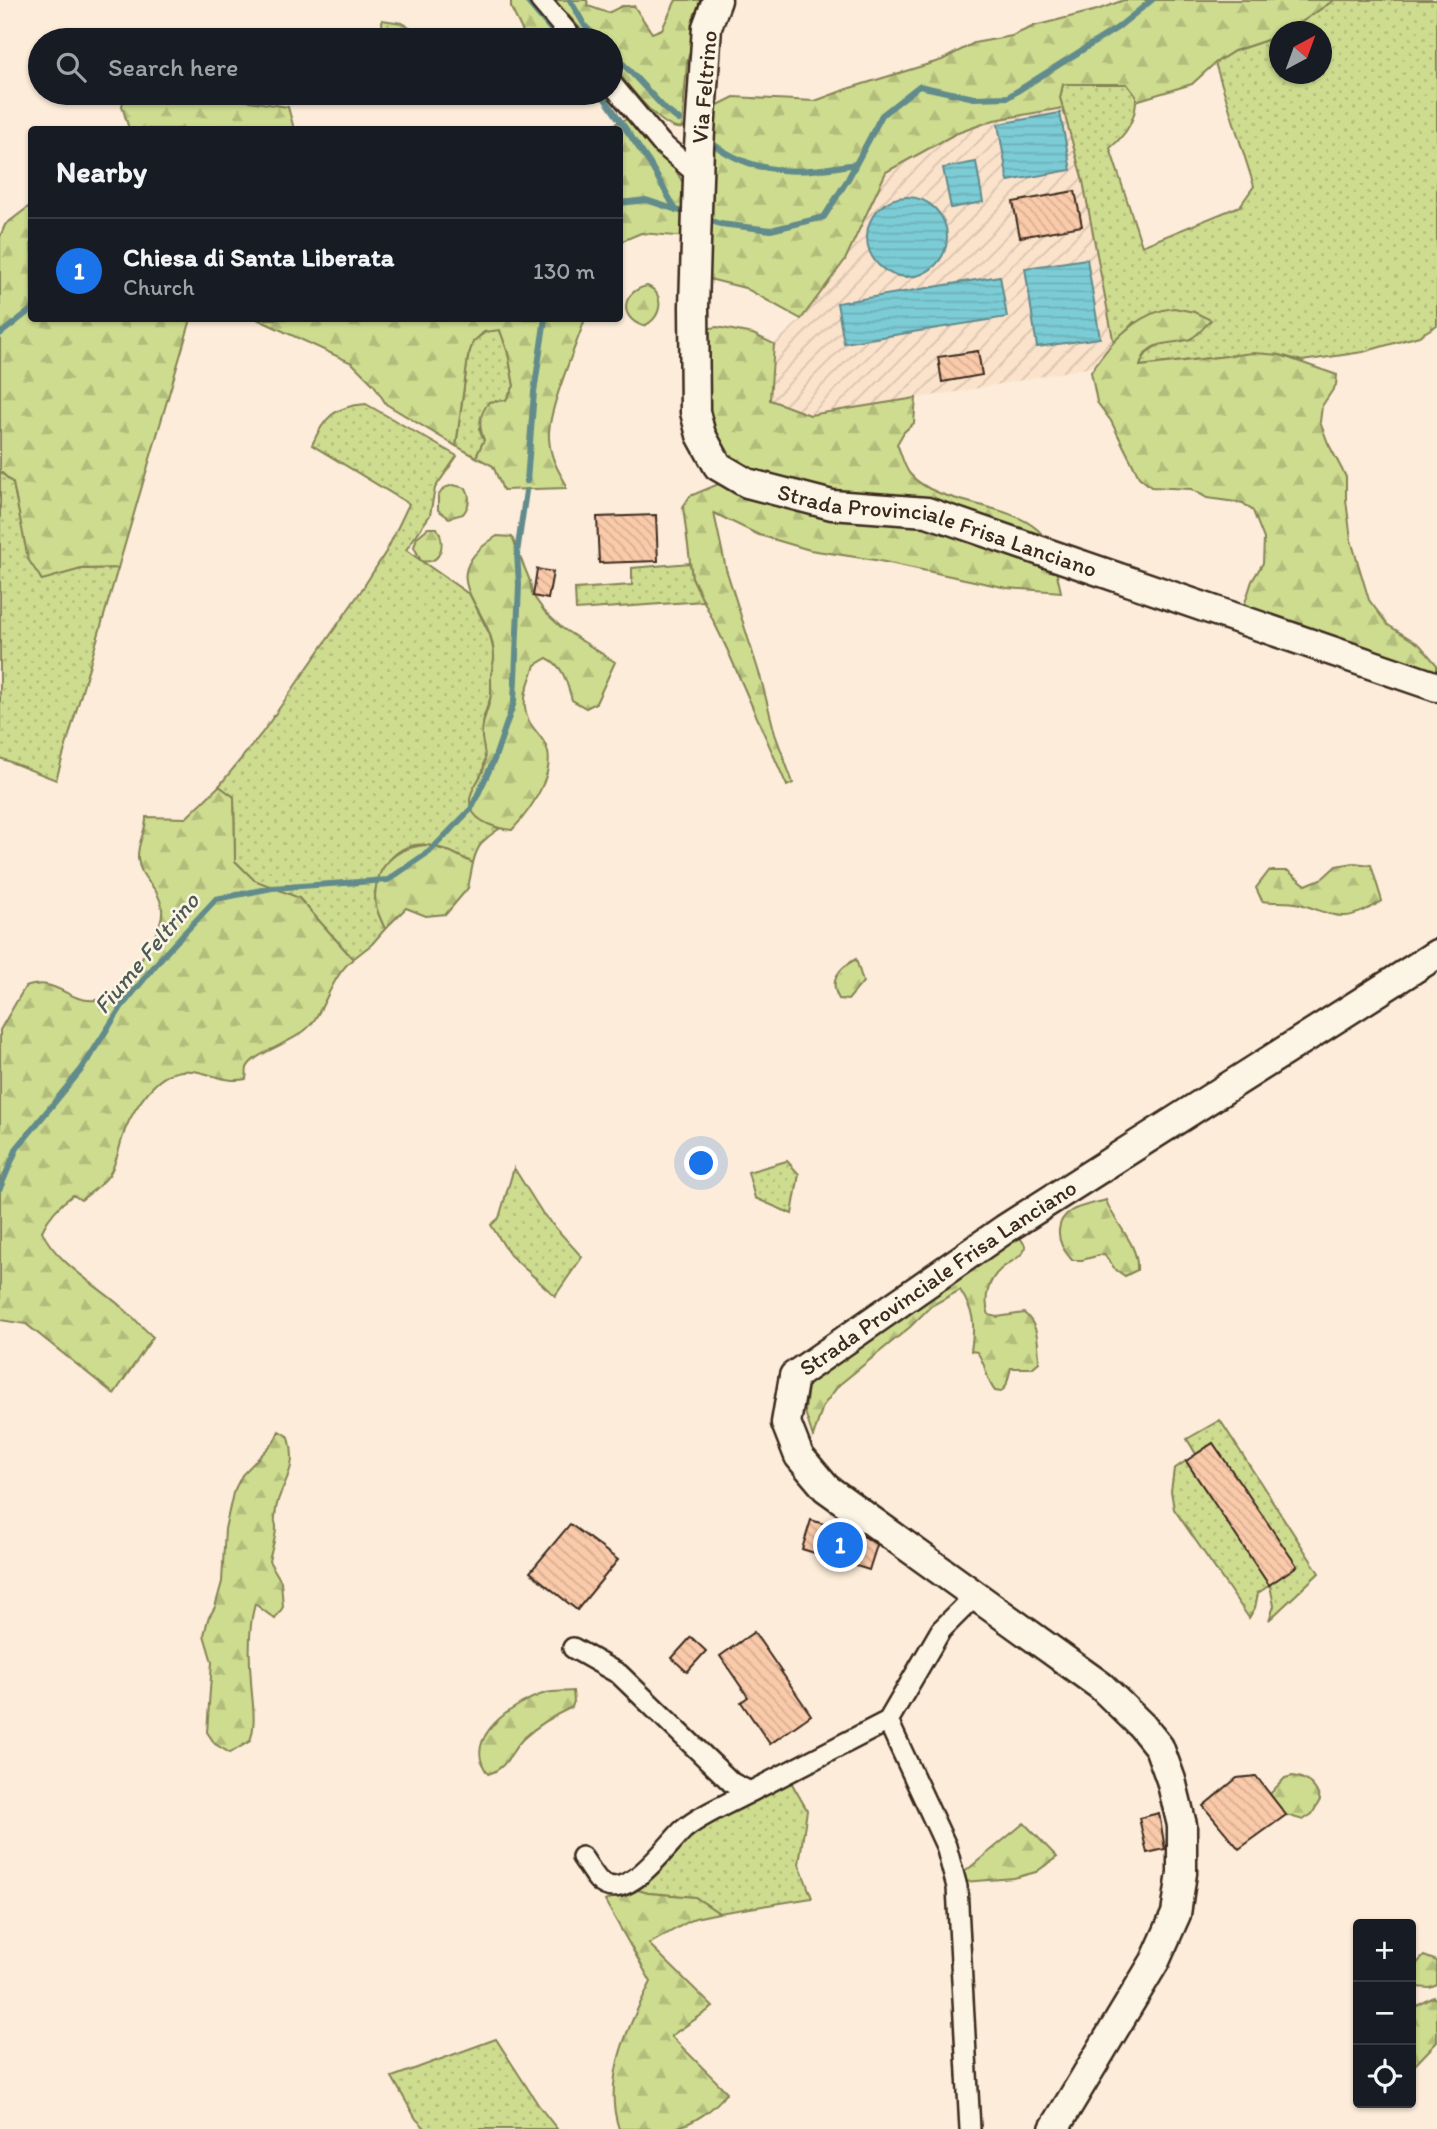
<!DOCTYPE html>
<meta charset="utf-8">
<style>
body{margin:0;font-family:Itim,sans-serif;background:#20242c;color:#f1f3f6}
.controls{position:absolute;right:21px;bottom:21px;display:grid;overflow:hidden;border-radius:7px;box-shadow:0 2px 5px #0004}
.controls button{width:63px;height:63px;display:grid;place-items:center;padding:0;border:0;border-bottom:2px solid #363941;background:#171b24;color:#f1f3f6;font:35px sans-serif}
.compass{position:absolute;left:1269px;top:21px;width:63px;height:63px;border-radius:50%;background:#171b24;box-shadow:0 2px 5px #0004;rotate:41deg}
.you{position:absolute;left:702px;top:1164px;width:24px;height:24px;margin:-18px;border:5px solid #fff;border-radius:50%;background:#1a73e8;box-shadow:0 0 0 10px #1a73e833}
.badge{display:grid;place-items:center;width:46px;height:46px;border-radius:50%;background:#1a73e8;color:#fff;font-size:23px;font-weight:700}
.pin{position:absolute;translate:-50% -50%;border:4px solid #fff;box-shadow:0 2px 7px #0006}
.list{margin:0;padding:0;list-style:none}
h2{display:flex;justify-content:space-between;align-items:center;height:91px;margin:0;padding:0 28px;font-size:30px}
h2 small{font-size:23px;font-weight:400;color:#9ea1a6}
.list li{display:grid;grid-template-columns:46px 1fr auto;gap:21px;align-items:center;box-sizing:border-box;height:105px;padding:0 28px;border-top:2px solid #363941}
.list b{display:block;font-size:26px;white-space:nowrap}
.list p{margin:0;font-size:23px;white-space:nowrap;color:#9ea1a6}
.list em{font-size:23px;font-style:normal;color:#9ea1a6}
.icon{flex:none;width:38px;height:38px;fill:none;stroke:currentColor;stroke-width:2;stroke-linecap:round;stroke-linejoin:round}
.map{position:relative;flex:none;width:1437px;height:2129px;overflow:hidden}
.search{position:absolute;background:#171b24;box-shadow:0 2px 5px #0004;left:28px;top:28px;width:595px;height:77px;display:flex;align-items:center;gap:18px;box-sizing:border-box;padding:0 24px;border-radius:38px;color:#9ea1a6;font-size:26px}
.panel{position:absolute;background:#171b24;box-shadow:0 2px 5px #0004;left:28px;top:126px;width:595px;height:196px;border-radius:7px}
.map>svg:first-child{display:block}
.industrial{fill:url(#industrial-furrows)}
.grass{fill:url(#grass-dots);stroke:#848356;stroke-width:2}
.forest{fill:url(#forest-firs);stroke:#848356;stroke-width:2}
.water{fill:url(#water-rules);stroke:#628b8c;stroke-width:2}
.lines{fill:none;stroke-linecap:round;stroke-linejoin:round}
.stream{stroke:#628b8c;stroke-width:6}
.building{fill:url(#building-back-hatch);stroke:#3b2a1e;stroke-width:2}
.street-casing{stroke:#3b2a1e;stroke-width:24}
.secondary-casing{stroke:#3b2a1e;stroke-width:33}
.street{stroke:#fcf5e5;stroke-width:19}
.secondary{stroke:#fcf5e5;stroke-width:28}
.labels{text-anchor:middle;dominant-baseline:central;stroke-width:5;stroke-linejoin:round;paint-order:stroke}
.street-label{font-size:23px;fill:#3b2a1e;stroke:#fcf5e5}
.water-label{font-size:24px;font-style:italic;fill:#4e5b55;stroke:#fcf5e5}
</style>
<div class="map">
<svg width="1437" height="2129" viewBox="0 0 1437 2129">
<defs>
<pattern id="industrial-furrows" width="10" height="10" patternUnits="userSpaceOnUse" patternTransform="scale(1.75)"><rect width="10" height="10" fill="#fbe2cb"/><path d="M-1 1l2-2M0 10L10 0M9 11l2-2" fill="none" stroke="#d8c2ae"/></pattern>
<pattern id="grass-dots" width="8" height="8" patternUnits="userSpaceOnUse" patternTransform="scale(1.75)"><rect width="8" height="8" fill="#cedc8f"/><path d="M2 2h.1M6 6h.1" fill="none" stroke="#b2bd7b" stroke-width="1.8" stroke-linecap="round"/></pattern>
<pattern id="forest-firs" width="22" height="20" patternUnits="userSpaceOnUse" patternTransform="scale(1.75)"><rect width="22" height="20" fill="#cedc8f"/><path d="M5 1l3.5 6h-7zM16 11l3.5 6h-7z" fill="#b2bd7b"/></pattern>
<pattern id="water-rules" width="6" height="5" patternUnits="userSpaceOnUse" patternTransform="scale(1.75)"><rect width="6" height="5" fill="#7cccd6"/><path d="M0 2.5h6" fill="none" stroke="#6cafb7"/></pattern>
<pattern id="building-back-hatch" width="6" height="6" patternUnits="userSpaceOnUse" patternTransform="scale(1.75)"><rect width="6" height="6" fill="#facaaa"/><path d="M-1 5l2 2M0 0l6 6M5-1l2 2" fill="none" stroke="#d7ae92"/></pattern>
</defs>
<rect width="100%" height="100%" fill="#fcecd9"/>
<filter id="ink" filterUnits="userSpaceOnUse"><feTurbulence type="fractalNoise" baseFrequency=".0143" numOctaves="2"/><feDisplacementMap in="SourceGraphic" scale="14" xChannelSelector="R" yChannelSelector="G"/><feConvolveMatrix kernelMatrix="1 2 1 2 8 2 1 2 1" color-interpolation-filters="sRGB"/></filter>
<g filter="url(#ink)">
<path class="industrial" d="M1063 108 1083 181 1118 362 968 390 810 415 770 400 774 344 801 319 845 260 886 172 955 134 994 120Z"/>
<path class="grass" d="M1334 0H1437V325L1419 336 1363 352 1302 361 1280 355 1228 356 1140 366C1147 342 1170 341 1192 339L1134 322 1114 344 1083 181 1060 98 1063 84H1127L1136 96C1137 118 1126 135 1110 148L1142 246 1240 206 1254 186 1215 63 1234 51 1279 36 1280 74H1322V32L1288 31Z
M382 20 402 23 417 31 418 40H383Z
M490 329 500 330 508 353 514 386 506 400 489 402 479 429 484 440 476 457 456 446 468 357 473 341Z
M366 404 457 456 435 488 430 515 406 550 470 595 490 635 495 657 491 676V696L484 716 482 737 486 752 483 771 471 795 472 810 478 817 499 829C484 839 477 845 473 863 459 856 443 847 427 845 397 841 376 870 375 897 374 907 381 919 385 929L372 944 353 959 299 898 254 880 235 861 234 797 219 786 262 733 361 591 387 550 409 504 312 445C324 417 335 406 366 404Z
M0 471 13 483 20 517 41 579 81 569 118 568 56 780 0 758Z
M690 563 692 577 703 601 576 610 575 589 632 585V568Z
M787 1161 799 1174 792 1214 755 1198 748 1172Z
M514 1168 543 1214 582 1257 555 1296 510 1255 491 1225 499 1218Z
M1220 1420 1319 1573 1269 1620 1274 1606 1270 1585 1258 1593 1255 1608 1249 1618 1174 1509 1171 1491 1174 1469 1186 1461 1269 1584 1296 1566 1213 1443 1196 1454 1187 1439Z
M791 1782 807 1810 799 1864 812 1898 719 1913 695 1897 648 1893 631 1888 695 1825 746 1798Z
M496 2039 539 2106 557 2129H426L416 2119 392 2077Z"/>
<path class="forest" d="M511 0H532L565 40H527L511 8Z
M555 0H587L588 6 608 13 622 6H634L652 33 662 29 676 0H703L687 63 682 128C662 133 624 79 611 64V40H590Z
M1124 0H1334L1288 31 1280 32 1279 36 1234 51 1215 63 1192 84 1136 101V96L1127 84H1063L1060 98 1063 108 994 120 955 134 886 172 845 260 801 319 745 288 705 278 710 109 734 97 815 101 850 88 942 60 974 43 1012 36 1034 26 1097 10Z
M125 93H197L288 107 294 129H129L122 106Z
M629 118 647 142 674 167 683 183 686 237 641 233 620 242V130H553L560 127 605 128Z
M31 205 32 318 191 319 118 568 81 569 42 580 28 559 13 483 0 471V237L5 225Z
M647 286C666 293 662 320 643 326 617 317 623 291 647 286Z
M1174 308 1194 312 1211 320C1205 326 1197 336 1190 339 1170 346 1147 338 1140 366L1253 353 1280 355 1337 375 1336 385 1322 406 1320 422 1328 443 1346 477V500L1351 540 1369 600 1388 625 1420 645 1437 665V676L1242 612 1252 581 1263 563 1264 539 1253 511 1243 503 1207 498 1191 489 1151 487 1139 477 1111 421 1097 402 1091 372C1110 342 1137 312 1174 308Z
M257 319H585C576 346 547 412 549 438 550 456 557 469 566 484V488L503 490 493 466 476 457 484 440C478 425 479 415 489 402L506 400 514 386 508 353 500 330 484 332 473 342 468 357 456 446 386 404 374 385 352 363Z
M717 327 753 334 774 344 770 400 810 415 916 398 914 423 904 432 897 444C901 453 904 467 910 474 937 506 1006 501 1038 530 1044 535 1048 545 1052 553L759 481 728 462 707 415 705 329Z
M721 483 936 527 1056 570 1061 592 1007 588 875 560 810 550 759 535 714 513 726 569 761 679 775 734 793 783 787 786 727 649 692 577 683 507 690 496Z
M453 485 466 488C471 497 470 505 463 514L449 518 438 510V496L444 488Z
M428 528H437C446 543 442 565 421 561L414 547 417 537Z
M497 536 512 537 530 581 532 594 545 612 562 628 615 662 596 703 586 708 572 700C567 684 564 666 547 658L535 665C531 678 523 694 525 707 526 724 538 731 545 744 559 770 530 811 512 830 499 829 476 823 471 808 466 792 480 782 484 768 487 754 483 749 482 737 481 724 487 712 490 700 492 693 491 686 491 678 491 671 494 664 494 657 494 605 428 580 497 536Z
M219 786 234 797 235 861 254 880 299 898 353 959C333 975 327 1002 313 1022 298 1043 254 1051 247 1068 246 1072 247 1076 246 1079 221 1085 199 1064 173 1073 151 1080 128 1117 122 1139 118 1152 116 1164 109 1175 101 1186 91 1192 81 1200L73 1195C59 1205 49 1215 42 1231 54 1261 101 1288 125 1310 135 1319 144 1329 153 1337L114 1394 26 1324 0 1320V1030L25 987C59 976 66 1003 96 1000 119 998 165 932 162 909 159 884 140 882 138 858 137 842 147 830 146 817L186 818Z
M427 845 451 852 473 863 468 888 446 914 426 916 406 908 385 929C381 919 374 907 375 897 376 865 396 847 427 845Z
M1354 863 1371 865 1382 901C1343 925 1338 916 1300 904 1288 901 1274 903 1262 901L1256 888 1269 871H1288L1306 885 1323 878 1336 866Z
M856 959 863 982 848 1000 839 999C828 980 839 968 856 959Z
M1106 1200C1114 1224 1139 1243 1137 1270L1125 1276 1115 1269 1104 1254 1082 1260H1072C1064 1251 1058 1242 1059 1230 1061 1206 1088 1206 1106 1200Z
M1013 1236 1021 1239 1026 1247C1021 1259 1010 1261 1001 1269 988 1280 983 1300 989 1315L997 1317 1024 1313C1039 1325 1038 1343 1039 1362L1032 1368H1011L1006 1386 1001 1392 995 1391C985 1379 987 1365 977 1352L971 1351C975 1323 975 1314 960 1290L931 1306 910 1327 839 1385 823 1406 813 1437 805 1412 808 1385 825 1367Z
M279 1431 289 1437C300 1475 277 1484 275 1517 274 1525 276 1520 276 1528 276 1538 271 1551 269 1561L281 1581 283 1607 275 1619 255 1604C248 1628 249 1657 251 1681 252 1703 257 1721 250 1741L230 1753 215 1744 207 1732 212 1662 204 1635 208 1619 215 1607 222 1582 225 1529 233 1493 242 1475 274 1442Z
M573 1691 574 1701 572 1707C555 1715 537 1726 524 1738 510 1751 508 1768 488 1774 460 1737 515 1702 546 1693 554 1691 564 1692 573 1691Z
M1293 1776C1307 1778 1316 1786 1320 1800L1312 1814 1303 1820 1286 1815 1270 1794 1285 1778Z
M1024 1823 1057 1857 1036 1872 1014 1878 964 1882 962 1874Z
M631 1888 648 1893 695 1897 719 1913 695 1918 649 1944 713 2007 671 2036 727 2092C715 2109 692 2125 671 2129 655 2129 635 2129 619 2129 602 2079 628 2026 651 1982L605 1901Z
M1424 1956 1437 1961V1985L1430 1988 1414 1987C1408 1975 1415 1964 1424 1956Z
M1434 1997 1437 2000V2042L1411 2069V2009Z"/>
<path class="water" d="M1060 113 1071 170 1008 181 998 124Z
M976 162 983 202 951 208 943 168Z
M867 237a40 40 0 1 1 80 0a40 40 0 1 1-80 0Z
M1087 259 1100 338 1037 347 1025 268Z
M1000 276 1007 317 844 343 837 303Z"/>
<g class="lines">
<path class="stream" d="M526 0 560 40
M570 0 585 26 599 40
M611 51 666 110 679 120
M601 93 650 164 676 210
M713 144C760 178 803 173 856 164
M620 203 646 200 689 214
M706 219 720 224 771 230 824 217 848 179 882 115 919 86 974 98 1008 97 1117 28 1152 0
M0 334 32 309
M527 481 534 392 545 318
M0 1188 17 1148 81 1070 122 1006 162 957 216 899 272 888 388 880 430 851 471 809 494 760 514 702 519 585 517 553 526 491"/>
</g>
<path class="building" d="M1075 191 1082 226 1020 237 1013 202Z
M978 351 982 375 942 382 938 357Z
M656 515 658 561 599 563 597 517Z
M537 569 553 572 548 599 533 596Z
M1213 1443 1297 1566 1269 1585 1186 1461Z
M811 1520 865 1537 877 1545 869 1570 802 1549Z
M570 1524 618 1560 577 1610 530 1572Z
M754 1632 811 1715 770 1744 741 1702 748 1697 720 1656Z
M691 1637 706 1651 687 1672 672 1658Z
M1256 1776 1286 1815 1239 1849 1203 1806 1237 1778Z
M1159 1813 1165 1849 1147 1853 1139 1818Z"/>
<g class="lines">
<defs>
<path id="street" d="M540 0 574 40
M611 83 661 143 698 175
M573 1648 619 1674 732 1783 750 1792 888 1721 941 1630 976 1595
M888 1721 946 1846 957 1887 970 2129
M582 1857C587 1864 592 1873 598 1880 625 1907 666 1846 683 1830 700 1815 730 1803 750 1792"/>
<g id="secondary">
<path id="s1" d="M717 0 707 27 699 147 694 307 695 412 701 435 718 466 747 483 832 505 927 512 1437 687"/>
<path id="s2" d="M1054 2129 1155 1961 1176 1914 1182 1873V1825L1171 1780 1159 1747 1142 1726 1101 1686 826 1488 799 1456 786 1423 794 1376 1005 1229 1437 954"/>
</g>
</defs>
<use href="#street" class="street-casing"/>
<use href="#secondary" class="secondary-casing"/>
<use href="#street" class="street"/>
<use href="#secondary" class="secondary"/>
</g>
</g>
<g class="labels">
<g class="street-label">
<text transform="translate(704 87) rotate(-85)">Via Feltrino</text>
<text stroke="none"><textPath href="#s1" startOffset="704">Strada Provinciale Frisa Lanciano</textPath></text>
<text stroke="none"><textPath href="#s2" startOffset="1141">Strada Provinciale Frisa Lanciano</textPath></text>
</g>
<g class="water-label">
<text transform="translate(146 953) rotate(-50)">Fiume Feltrino</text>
</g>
</g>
</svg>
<div class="controls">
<button>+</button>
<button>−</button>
<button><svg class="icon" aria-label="locate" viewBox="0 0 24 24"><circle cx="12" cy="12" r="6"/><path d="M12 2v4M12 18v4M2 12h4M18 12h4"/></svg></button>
</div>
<svg class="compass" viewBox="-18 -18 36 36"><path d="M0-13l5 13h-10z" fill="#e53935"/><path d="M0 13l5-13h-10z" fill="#9ea1a6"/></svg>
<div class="you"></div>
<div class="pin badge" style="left:840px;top:1545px">1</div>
<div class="search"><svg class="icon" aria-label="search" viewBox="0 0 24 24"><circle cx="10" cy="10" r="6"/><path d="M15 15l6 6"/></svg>Search here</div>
<section class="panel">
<h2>Nearby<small></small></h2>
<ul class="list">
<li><span class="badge">1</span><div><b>Chiesa di Santa Liberata</b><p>Church</p></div><em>130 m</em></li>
</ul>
</section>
</div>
